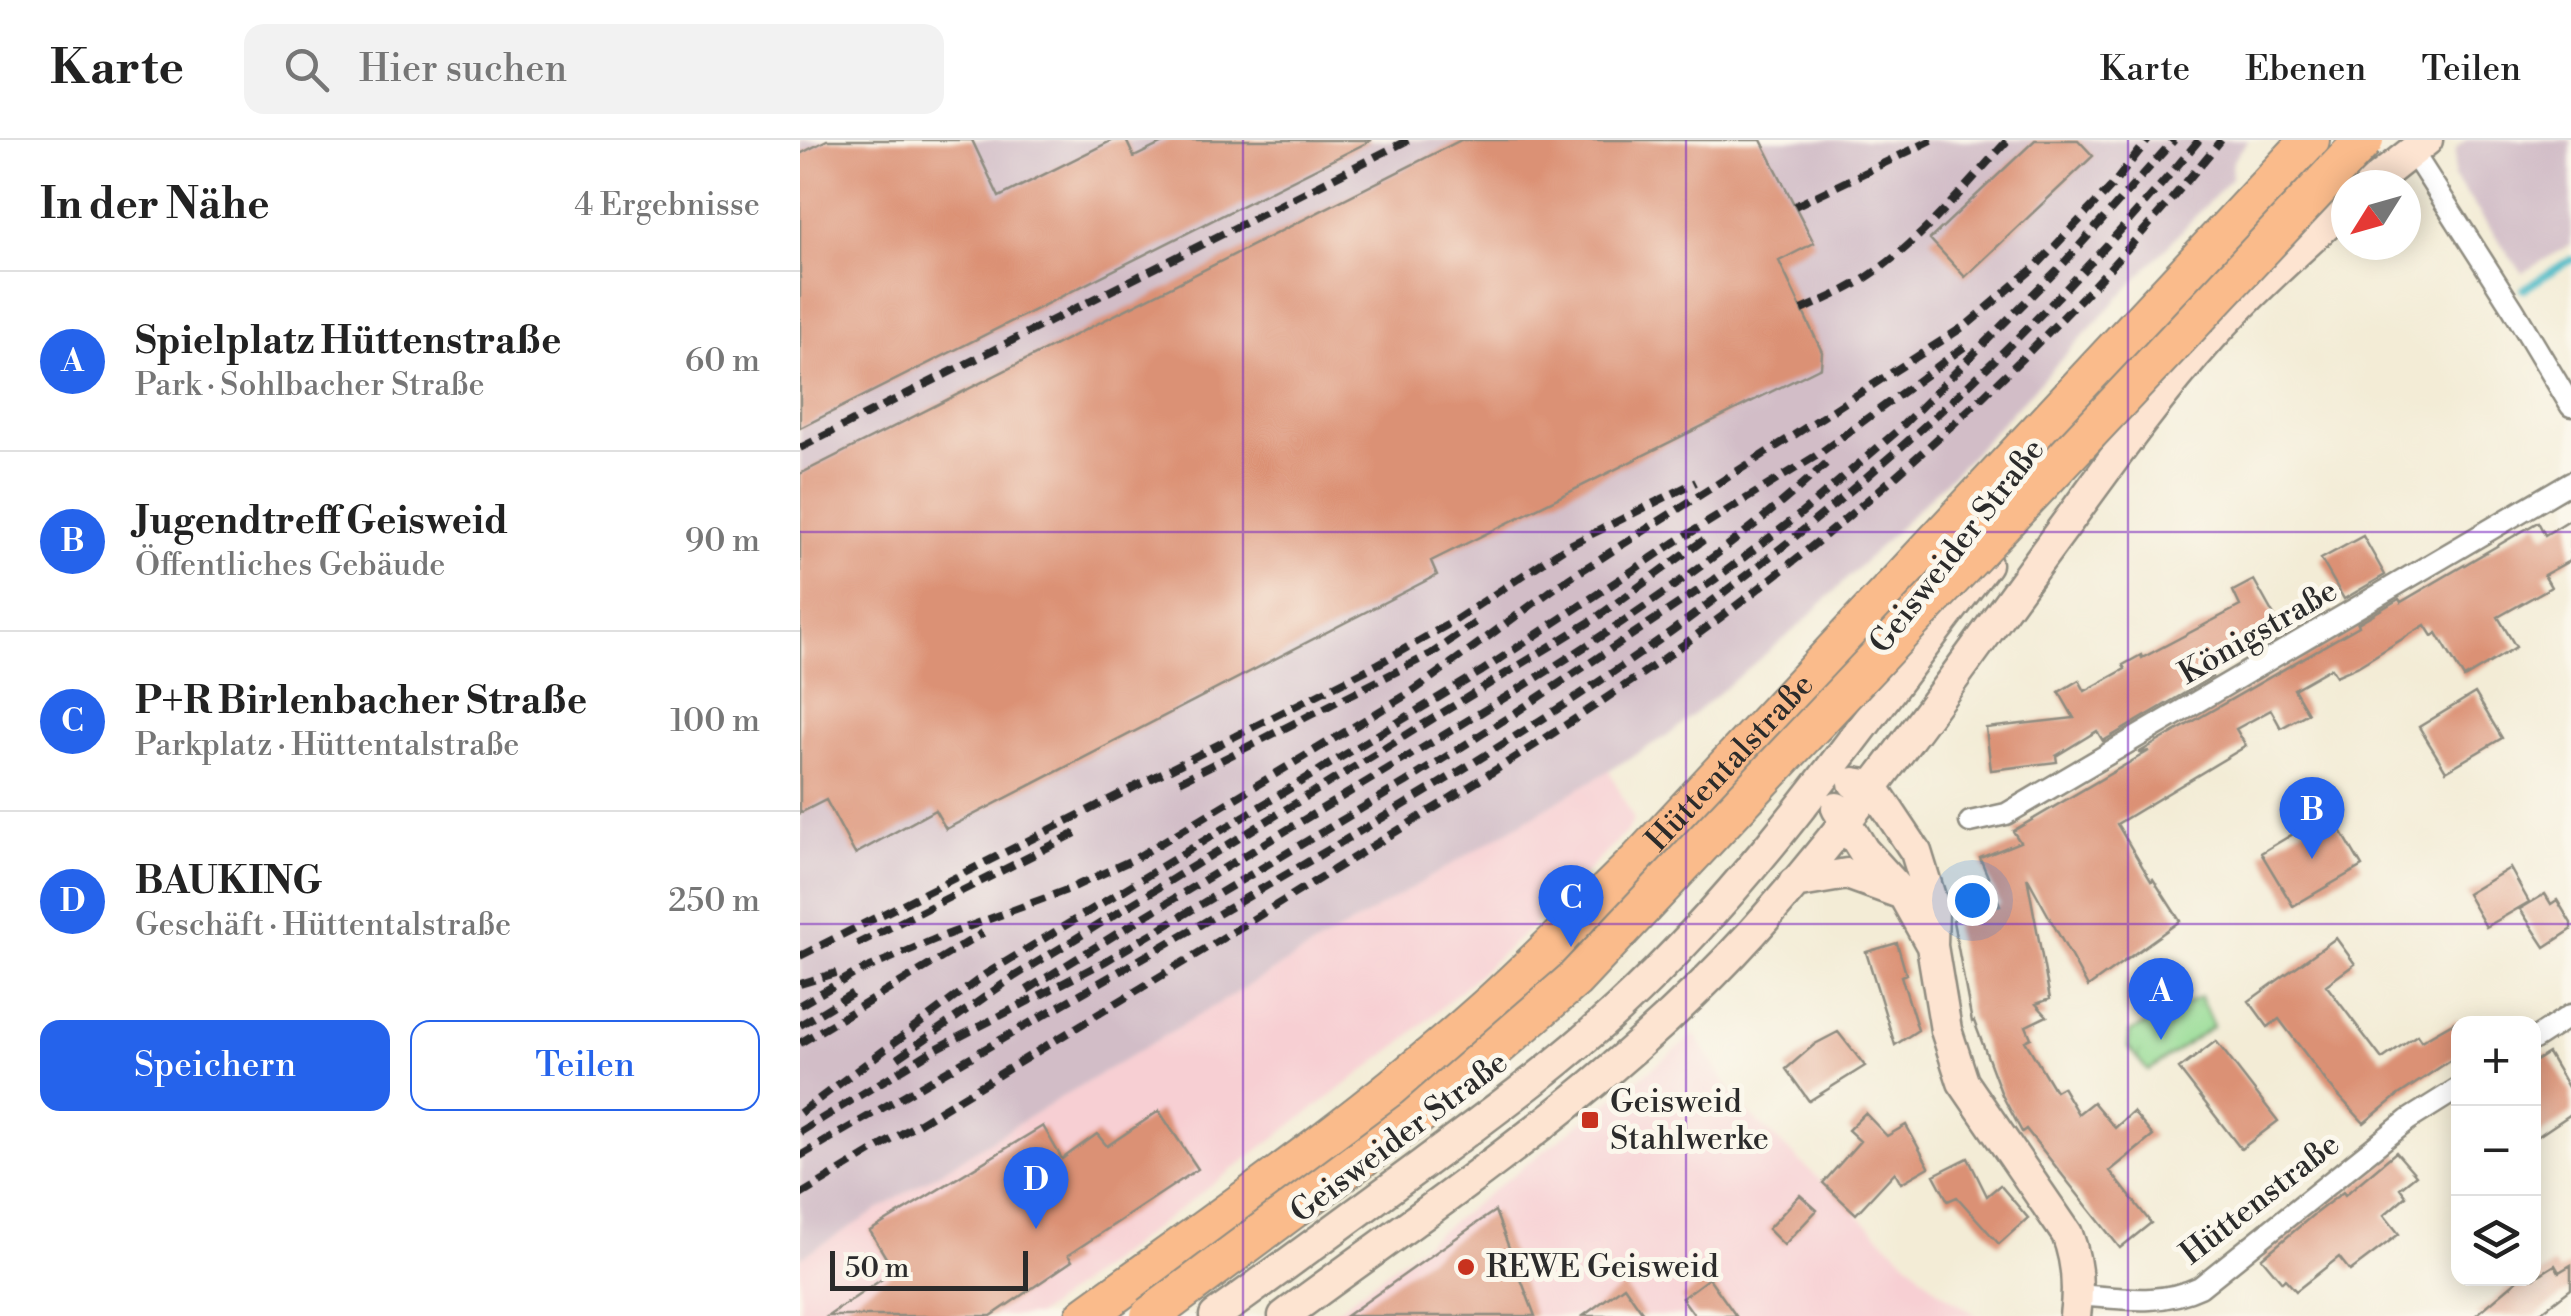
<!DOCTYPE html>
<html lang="de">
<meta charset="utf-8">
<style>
body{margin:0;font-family:"Libre Bodoni",serif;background:#f2f2f2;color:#222}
.controls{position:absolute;right:30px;bottom:30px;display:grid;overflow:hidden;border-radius:20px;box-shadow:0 5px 25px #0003}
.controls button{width:90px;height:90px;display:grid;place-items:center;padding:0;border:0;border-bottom:2px solid #e0e0e0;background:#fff;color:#222;font:50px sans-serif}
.compass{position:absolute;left:1531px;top:30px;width:90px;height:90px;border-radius:50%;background:#fff;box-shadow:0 5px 25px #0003;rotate:233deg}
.scale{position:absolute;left:30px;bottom:25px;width:198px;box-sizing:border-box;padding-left:10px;border:5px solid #2b2b2b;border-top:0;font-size:28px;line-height:35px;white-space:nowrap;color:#2b2b2b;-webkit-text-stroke:8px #fbf7ec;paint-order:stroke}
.you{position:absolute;left:1172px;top:760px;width:35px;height:35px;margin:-25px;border:8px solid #fff;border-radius:50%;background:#1a73e8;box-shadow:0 0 0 15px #1a73e833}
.badge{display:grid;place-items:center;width:65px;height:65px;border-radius:50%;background:#2563eb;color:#fff;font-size:32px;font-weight:700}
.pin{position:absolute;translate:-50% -82px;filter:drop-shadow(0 2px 5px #0008)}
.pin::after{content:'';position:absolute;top:52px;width:35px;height:30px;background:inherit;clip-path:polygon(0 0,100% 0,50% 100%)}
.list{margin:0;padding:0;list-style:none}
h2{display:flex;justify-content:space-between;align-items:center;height:130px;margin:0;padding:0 40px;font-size:42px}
h2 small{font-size:32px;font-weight:400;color:#767676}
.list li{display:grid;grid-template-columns:65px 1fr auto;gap:30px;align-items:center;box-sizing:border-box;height:180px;padding:0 40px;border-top:2px solid #e0e0e0}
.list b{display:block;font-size:38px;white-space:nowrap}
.list p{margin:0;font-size:32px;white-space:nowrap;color:#767676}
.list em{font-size:32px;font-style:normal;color:#767676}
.actions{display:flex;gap:20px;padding:30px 40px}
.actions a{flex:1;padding:22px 0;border:2px solid #2563eb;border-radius:20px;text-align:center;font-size:35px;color:#2563eb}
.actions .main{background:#2563eb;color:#fff}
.icon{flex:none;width:55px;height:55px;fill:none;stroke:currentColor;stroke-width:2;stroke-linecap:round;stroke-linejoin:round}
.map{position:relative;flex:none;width:1771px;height:1176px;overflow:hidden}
header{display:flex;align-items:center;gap:60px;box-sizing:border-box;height:140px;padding:0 50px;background:#fff;border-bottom:2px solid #e0e0e0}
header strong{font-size:48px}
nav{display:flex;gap:55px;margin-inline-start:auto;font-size:35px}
.search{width:700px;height:90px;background:#f2f2f2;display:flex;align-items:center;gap:25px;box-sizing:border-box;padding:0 35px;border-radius:20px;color:#767676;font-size:38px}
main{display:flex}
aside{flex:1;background:#fff}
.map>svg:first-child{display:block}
.built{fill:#f7cfd3}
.industrial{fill:#d2bdc7}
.park{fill:url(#park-tufts);stroke:#618460;stroke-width:2.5}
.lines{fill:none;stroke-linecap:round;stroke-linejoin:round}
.stream{stroke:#4dbac6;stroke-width:8}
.building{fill:#db9174}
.street-casing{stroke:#8f8c80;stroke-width:25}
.secondary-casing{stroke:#8f8c80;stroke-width:35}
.highway-casing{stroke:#8f8c80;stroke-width:42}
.street{stroke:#fff;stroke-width:20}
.secondary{stroke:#fde4d1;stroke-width:30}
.highway{stroke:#fabb8b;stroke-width:38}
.rail{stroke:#2b2b2b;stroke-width:8;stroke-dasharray:15 8;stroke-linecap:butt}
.highway-bridge-casing{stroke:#8f8c80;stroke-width:42;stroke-linecap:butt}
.highway-bridge{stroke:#fabb8b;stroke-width:38}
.grid{fill:none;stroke:#7b2cbf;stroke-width:2.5;stroke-opacity:0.55}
.poi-dot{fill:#c8321e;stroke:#fbf7ec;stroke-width:4}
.labels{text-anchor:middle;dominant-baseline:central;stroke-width:10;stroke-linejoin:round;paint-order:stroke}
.street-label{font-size:32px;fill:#2b2b2b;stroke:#fbf7ec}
.poi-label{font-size:32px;fill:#2b2b2b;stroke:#fbf7ec;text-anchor:start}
</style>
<header>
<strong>Karte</strong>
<div class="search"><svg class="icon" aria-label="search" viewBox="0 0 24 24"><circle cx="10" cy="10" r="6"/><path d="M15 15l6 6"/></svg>Hier suchen</div>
<nav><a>Karte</a><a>Ebenen</a><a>Teilen</a></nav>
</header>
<main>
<aside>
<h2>In der Nähe<small>4 Ergebnisse</small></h2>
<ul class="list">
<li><span class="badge">A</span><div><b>Spielplatz Hüttenstraße</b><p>Park · Sohlbacher Straße</p></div><em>60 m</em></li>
<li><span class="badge">B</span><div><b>Jugendtreff Geisweid</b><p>Öffentliches Gebäude</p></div><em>90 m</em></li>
<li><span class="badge">C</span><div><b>P+R Birlenbacher Straße</b><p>Parkplatz · Hüttentalstraße</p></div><em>100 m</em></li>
<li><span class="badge">D</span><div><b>BAUKING</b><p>Geschäft · Hüttentalstraße</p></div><em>250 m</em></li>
</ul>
<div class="actions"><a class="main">Speichern</a><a>Teilen</a></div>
</aside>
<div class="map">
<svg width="1771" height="1176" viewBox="0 0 1771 1176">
<defs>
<pattern id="park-tufts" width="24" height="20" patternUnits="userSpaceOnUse" patternTransform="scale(2.5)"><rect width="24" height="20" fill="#97dc95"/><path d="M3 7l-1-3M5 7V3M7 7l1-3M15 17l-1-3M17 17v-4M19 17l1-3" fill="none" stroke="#82bd81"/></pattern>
</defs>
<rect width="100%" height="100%" fill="#fbf7ec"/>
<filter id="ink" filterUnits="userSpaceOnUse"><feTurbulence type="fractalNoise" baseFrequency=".01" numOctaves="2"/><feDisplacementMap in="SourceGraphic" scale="20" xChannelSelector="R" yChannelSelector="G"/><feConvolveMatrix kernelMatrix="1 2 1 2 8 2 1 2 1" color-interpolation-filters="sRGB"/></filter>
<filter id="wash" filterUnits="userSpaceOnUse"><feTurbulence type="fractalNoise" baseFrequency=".0048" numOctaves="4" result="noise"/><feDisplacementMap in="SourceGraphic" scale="40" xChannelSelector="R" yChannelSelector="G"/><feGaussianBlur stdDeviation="2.25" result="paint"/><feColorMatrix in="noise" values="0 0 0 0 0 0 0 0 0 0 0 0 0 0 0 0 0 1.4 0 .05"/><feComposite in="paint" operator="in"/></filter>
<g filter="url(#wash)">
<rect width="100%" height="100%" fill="#f3ecd6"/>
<path class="built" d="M809 630 834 680 826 692 747 773 600 904 237 1176H0V1118L260 958Z
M895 895 939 964 1139 1151 1177 1176H529Z"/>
<path class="industrial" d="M0 0H1449L1433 20 1431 38 1164 323 1000 485 870 594 260 958 0 1118Z
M1666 0H1771V104L1722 133 1654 37 1656 8Z"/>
<path class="park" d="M1400 857 1413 886 1348 931 1328 907 1330 892Z"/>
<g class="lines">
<path class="stream" d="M1724 149 1771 119"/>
</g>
<g id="blocks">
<path class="building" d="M27 0H172L199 57 313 0H326L334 17 369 0H572L0 288V14Z
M661 0H961L1014 103 979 121 1022 212 1021 227 631 421 637 435 146 689 135 670 55 714 26 660 0 673V334Z
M1235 0H1278L1293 16 1165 137 1130 99Z
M1771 379V420L1744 435 1751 447 1698 477 1716 507 1664 538 1637 493 1632 496 1625 485 1557 527 1536 536 1531 528 1494 549 1508 573 1481 588 1471 570 1436 589 1446 606 1317 684 1351 741 1353 739 1380 781 1288 847 1227 737 1250 859 1236 864 1247 876 1226 886 1231 898 1225 901 1255 951 1262 947 1278 974 1293 962 1315 988 1333 972 1353 996 1310 1031 1351 1083 1320 1108 1226 989 1222 992 1202 955 1174 881 1172 882 1153 781 1159 774 1200 765 1180 718 1220 702 1213 691 1349 611 1338 613 1559 486 1558 483 1599 459 1601 462 1738 382 1745 395Z
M1563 396 1585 435 1544 459 1521 419Z
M1454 440 1478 483 1457 494 1466 505 1453 513 1434 509 1406 525 1412 537 1303 601 1297 591 1256 616 1257 622 1191 630 1186 588 1274 578 1259 552 1279 540 1285 551 1325 529 1323 525 1341 515 1342 518 1440 466 1433 451Z
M1675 553 1702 598 1646 631 1619 587Z
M1530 672 1562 726 1493 766 1461 713Z
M1710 728 1729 762 1686 787 1667 754Z
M1745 754 1751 764 1757 760 1771 783V790L1745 807 1720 769Z
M1536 798 1555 824 1526 845 1582 919 1617 895 1621 901 1658 880V915L1597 956 1564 983 1529 945 1479 879 1468 887 1449 861Z
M1097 803 1106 834 1101 836 1118 890 1095 905 1066 812Z
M1038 892 1065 926 1009 961 986 929 1015 904Z
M1416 901 1478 981 1441 1009 1379 929Z
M1748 913 1771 952V974L1734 999V922Z
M359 971 398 1029 268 1115 272 1121 191 1176H28L94 1131 70 1091 243 986 262 1019 297 994 307 1006Z
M1065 973 1087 996 1106 985 1129 1027 1101 1043 1095 1032 1056 1074 1023 1043 1060 1001 1048 990Z
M1596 1012 1616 1035 1600 1048 1606 1056 1584 1075 1599 1094 1550 1131 1539 1117 1496 1151 1485 1139 1482 1142 1462 1118 1513 1075 1543 1052 1545 1055Z
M1168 1018 1187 1056 1200 1045 1228 1078 1199 1104 1157 1057 1148 1061 1134 1035Z
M1000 1055 1017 1070 984 1105 968 1089Z
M695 1071 735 1176H546L680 1081Z
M1755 1125 1759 1132 1771 1125V1149L1736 1176H1675L1720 1138H1734Z
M909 1138 936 1176H895L882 1158Z
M824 1146 845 1176H783Z"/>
</g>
</g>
<g filter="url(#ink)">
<use href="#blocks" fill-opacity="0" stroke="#8f8c80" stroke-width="2.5"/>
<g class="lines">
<defs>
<path id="street" d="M1612 11 1713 169 1771 266
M1170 682 1206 674 1771 342
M1734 899 1771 875
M1278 1155C1321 1158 1360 1166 1400 1147L1608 980 1659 948"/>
<path id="secondary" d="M1570 45 1627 0
M1054 643 1072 646 1116 712 1133 767 1132 806 1146 890 1163 942 1267 1094C1277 1120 1279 1148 1275 1176
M1037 668 1063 710 1103 754 1132 806
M994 743 1047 734 1097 752
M415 1176C485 1126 554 1075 623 1024 690 974 758 925 819 868 960 737 1069 575 1186 424
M484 1176C647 1056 815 944 952 793 1068 664 1166 519 1269 380 1314 318 1360 254 1412 196 1453 150 1501 108 1546 67"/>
<g id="highway">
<path id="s1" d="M285 1176C421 1077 560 981 685 869 738 821 788 770 839 720L1510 0"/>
</g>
</defs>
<use href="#street" class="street-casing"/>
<use href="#secondary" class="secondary-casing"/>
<use href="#highway" class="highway-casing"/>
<use href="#street" class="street"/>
<use href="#secondary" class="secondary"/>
<use href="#highway" class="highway"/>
<path class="rail" d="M995 66 1132 0
M1002 170C1024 160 1046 151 1066 138 1121 102 1164 47 1208 0
M0 308 608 0
M380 641 631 514 675 483
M57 804 282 690
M0 816 578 524 654 481 766 407 896 342
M0 844 39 832
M227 850C353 770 481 694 609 616 757 527 904 436 1031 319
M0 865 56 833 138 798 267 750 336 718 613 551 759 445 1168 184 1236 126 1311 47 1348 0
M0 885 53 853
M0 903 183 793
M98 918 215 836 793 480 905 399
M0 973 186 834 682 531 874 403 1016 316 1168 204
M0 992 132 911 304 822 606 642 712 575 914 440 998 376 1096 292 1263 124 1374 0
M0 1016C146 931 293 847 439 762 585 677 731 592 869 493 1065 351 1244 186 1399 0
M0 1055C171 952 342 848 512 743 659 653 808 564 945 459 1120 325 1282 171 1421 0"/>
<defs>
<path id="highway-bridge" d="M350 1176 614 979 774 840 1564 0"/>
</defs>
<use href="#highway-bridge" class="highway-bridge-casing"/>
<use href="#highway-bridge" class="highway-bridge"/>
</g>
</g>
<path class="grid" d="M443 0V1176M886 0V1176M1328 0V1176M0 392H1771M0 784H1771"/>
<g class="poi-dot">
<rect x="780" y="970" width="20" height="20" rx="5"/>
<circle cx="666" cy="1127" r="10"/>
</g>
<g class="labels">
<g class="street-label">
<text transform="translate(1157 406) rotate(-52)">Geisweider Straße</text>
<text transform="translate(1458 492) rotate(-30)">Königstraße</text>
<text stroke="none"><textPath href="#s1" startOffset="852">Hüttentalstraße</textPath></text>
<text transform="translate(599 997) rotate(-37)">Geisweider Straße</text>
<text transform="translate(1460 1059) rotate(-38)">Hüttenstraße</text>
</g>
<g class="poi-label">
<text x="810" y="962">Geisweid<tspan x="810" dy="37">Stahlwerke</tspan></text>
<text x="686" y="1127">REWE Geisweid</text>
</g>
</g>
</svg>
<div class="controls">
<button>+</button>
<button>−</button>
<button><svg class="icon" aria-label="layers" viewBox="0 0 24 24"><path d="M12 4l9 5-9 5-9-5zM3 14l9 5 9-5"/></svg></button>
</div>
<svg class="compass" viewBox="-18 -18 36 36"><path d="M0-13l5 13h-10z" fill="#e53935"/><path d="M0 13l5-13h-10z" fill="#767676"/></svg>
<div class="scale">50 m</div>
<div class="you"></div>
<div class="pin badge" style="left:1361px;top:900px">A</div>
<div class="pin badge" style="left:1512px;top:719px">B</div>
<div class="pin badge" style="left:771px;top:807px">C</div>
<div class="pin badge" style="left:236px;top:1089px">D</div>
</div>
</main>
